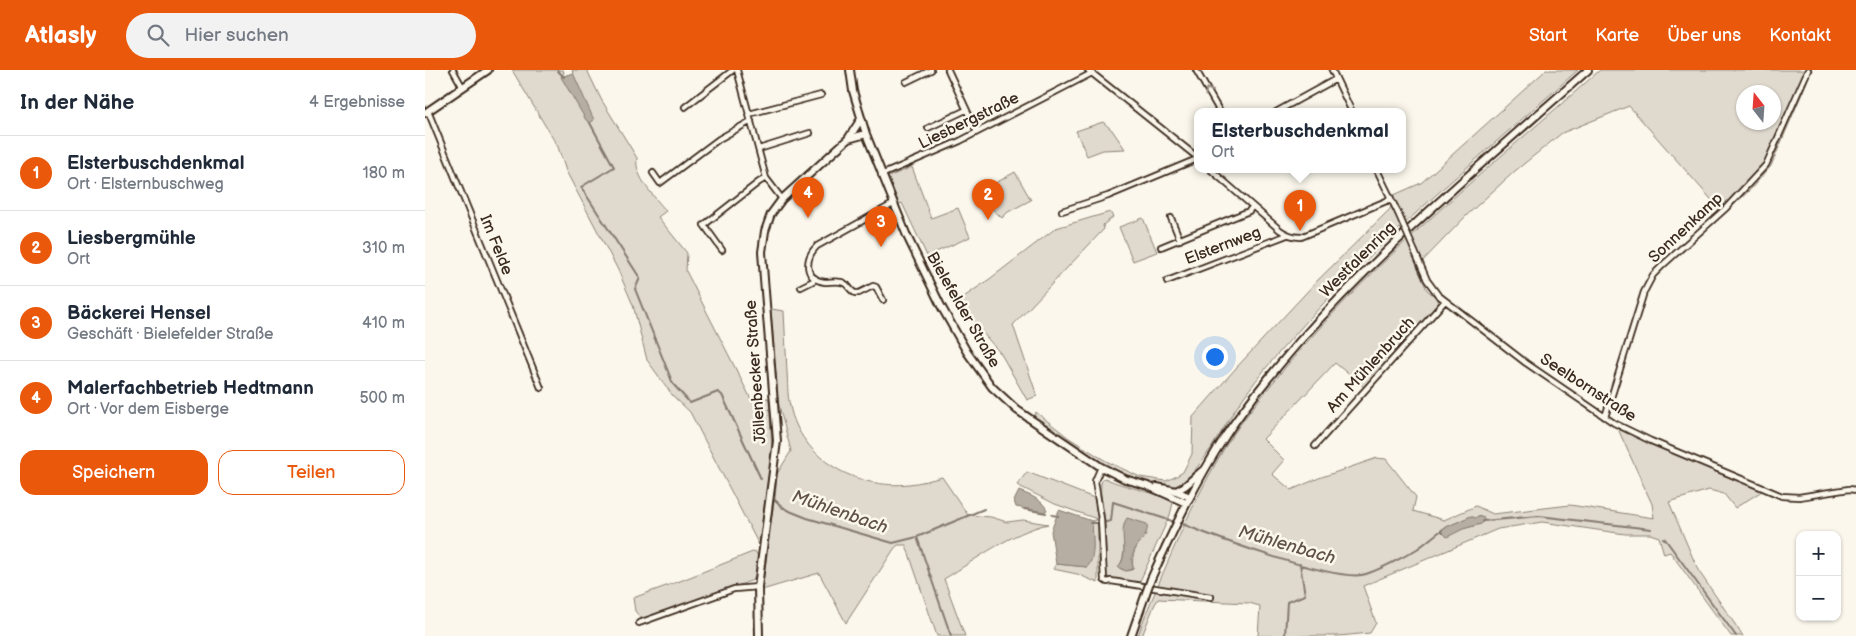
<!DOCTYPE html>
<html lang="de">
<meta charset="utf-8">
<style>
body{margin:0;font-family:"Balsamiq Sans",sans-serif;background:#f2f2f3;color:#1f2937}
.controls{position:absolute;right:15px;bottom:15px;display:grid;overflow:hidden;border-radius:10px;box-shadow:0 1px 4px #0004}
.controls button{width:45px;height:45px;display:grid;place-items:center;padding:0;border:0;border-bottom:1px solid #e0e1e3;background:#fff;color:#1f2937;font:25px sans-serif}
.compass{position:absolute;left:1311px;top:15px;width:45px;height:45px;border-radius:50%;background:#fff;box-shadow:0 1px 4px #0004;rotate:343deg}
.you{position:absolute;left:789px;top:286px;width:18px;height:18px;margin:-12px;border:4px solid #fff;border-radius:50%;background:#1a73e8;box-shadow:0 0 0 8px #1a73e833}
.badge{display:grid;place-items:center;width:32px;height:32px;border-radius:50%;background:#ea580c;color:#fff;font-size:16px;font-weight:700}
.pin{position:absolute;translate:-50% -41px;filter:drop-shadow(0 1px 2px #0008)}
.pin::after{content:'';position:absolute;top:26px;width:18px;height:15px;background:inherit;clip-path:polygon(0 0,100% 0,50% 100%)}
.popup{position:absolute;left:769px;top:38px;width:212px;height:65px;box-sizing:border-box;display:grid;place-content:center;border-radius:10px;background:#fff;filter:drop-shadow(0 1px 4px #0005);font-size:16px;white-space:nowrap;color:#747a83}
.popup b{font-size:19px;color:#1f2937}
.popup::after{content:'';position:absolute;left:50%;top:100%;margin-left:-10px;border:10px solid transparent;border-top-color:#fff}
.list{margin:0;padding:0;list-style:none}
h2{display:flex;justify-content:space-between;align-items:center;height:65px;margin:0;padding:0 20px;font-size:21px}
h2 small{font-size:16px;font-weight:400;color:#747a83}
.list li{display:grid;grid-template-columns:32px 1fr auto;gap:15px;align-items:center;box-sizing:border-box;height:75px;padding:0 20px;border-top:1px solid #e0e1e3}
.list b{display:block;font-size:19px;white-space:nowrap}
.list p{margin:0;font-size:16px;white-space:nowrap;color:#747a83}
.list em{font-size:16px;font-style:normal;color:#747a83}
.actions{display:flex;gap:10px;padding:15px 20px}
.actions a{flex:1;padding:11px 0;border:1px solid #ea580c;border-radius:15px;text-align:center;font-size:18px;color:#ea580c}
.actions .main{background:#ea580c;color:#fff}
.icon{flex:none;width:28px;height:28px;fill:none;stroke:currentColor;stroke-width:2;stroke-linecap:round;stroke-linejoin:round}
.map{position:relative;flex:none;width:1431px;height:566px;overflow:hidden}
header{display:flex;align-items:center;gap:30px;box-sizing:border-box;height:70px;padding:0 25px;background:#ea580c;color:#fff}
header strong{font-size:24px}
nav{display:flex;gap:28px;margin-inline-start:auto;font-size:18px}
.search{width:350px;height:45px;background:#f2f2f3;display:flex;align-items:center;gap:12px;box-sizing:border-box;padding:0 18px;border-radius:28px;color:#747a83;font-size:19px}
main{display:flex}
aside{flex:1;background:#fff}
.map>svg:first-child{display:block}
.green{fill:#dfd9ce;stroke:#8d8276;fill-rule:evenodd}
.water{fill:#b6aea2;stroke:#85796d}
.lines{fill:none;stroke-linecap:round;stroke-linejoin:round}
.stream{stroke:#85796d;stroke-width:2}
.street-casing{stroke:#3b2a1e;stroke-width:8}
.secondary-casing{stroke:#3b2a1e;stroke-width:10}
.street{stroke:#fbf7ec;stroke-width:4.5}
.secondary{stroke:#fbf7ec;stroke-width:6}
.street-bridge-casing{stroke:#3b2a1e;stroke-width:8;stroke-linecap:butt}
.secondary-bridge-casing{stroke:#3b2a1e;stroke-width:10;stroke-linecap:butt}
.street-bridge{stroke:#fbf7ec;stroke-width:4.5}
.secondary-bridge{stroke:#fbf7ec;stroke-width:6}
.oneway{stroke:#9b9085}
.labels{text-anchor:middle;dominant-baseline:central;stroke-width:5;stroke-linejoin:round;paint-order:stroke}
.street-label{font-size:16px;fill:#3b2a1e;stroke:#fbf7ec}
.water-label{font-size:18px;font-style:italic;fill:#605246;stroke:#fbf7ec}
</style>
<header>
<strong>Atlasly</strong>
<div class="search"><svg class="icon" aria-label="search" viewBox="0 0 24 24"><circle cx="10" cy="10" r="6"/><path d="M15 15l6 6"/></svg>Hier suchen</div>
<nav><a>Start</a><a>Karte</a><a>Über uns</a><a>Kontakt</a></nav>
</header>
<main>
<aside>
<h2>In der Nähe<small>4 Ergebnisse</small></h2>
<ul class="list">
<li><span class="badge">1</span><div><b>Elsterbuschdenkmal</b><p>Ort · Elsternbuschweg</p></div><em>180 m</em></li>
<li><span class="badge">2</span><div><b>Liesbergmühle</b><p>Ort</p></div><em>310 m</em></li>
<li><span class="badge">3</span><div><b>Bäckerei Hensel</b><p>Geschäft · Bielefelder Straße</p></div><em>410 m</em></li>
<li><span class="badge">4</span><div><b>Malerfachbetrieb Hedtmann</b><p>Ort · Vor dem Eisberge</p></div><em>500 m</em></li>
</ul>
<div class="actions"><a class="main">Speichern</a><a>Teilen</a></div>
</aside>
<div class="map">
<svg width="1431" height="566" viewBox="0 0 1431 566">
<rect width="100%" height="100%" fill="#fbf7ec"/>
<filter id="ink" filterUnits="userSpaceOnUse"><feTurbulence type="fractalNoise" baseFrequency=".02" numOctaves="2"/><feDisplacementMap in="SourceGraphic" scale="10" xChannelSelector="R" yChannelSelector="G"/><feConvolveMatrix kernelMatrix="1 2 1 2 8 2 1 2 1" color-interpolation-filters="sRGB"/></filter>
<g filter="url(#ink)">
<path class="green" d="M87 0H138L139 3 136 7 148 3 147 0H162L176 29 212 88C209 107 230 127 241 141L233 147 262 183 261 201 326 329 344 328 347 379 334 475 265 342 248 326 222 290 208 235 193 200 141 101 133 77Z
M1121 0H1153C1055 87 953 170 866 269 847 290 828 313 812 337 794 364 779 395 754 416 705 422 647 374 609 347L611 342 644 368 681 391 715 407 741 411 750 407 758 402 767 384 768 347 811 298 892 211 965 139 969 125 996 113Z
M1175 0H1387L1346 96 1325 120 1299 144 1204 36 1137 63 1090 101 1042 145 992 197 1002 220 1013 229 1014 233 939 317 910 293 838 369 859 390 847 404 866 420 894 408 952 388 961 389 991 427 988 441 1019 450 1051 436 1068 444 1145 435 1229 448 1227 434 1193 359 1337 421 1310 438 1299 424 1284 420 1244 432 1273 500 1318 566H1306L1245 482 1239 484 1234 467 1225 464H1200L1117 452 1073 459 938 516 951 553 945 563 914 566H833L835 536 824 533 733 529 729 536 717 566H713C718 550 724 536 731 520 751 471 773 423 800 377 818 348 842 320 864 293 956 183 1069 94 1175 0ZM1318 22H1348V52H1318ZM1046 446 1056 454 1037 459 1016 461 1017 459Z
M678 52 687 60 700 79 678 80 662 86 651 61Z
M487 97 506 148 533 138 545 167 502 186 477 133 474 134 463 107Z
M590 102 606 130 583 142 577 148 561 133 555 122Z
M685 142 688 147 678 155 679 159 588 255 612 326 602 330 576 284 551 255 536 229 566 208 631 158Z
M718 148 732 182 708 191 694 157Z
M346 239 359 241C360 261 361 282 362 302 363 313 362 324 365 336 376 389 432 420 484 414 495 413 506 410 517 407L543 445 566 447 582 452 598 450 623 454C585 463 552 489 519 509L540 566H512L481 475H473L469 479 421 553 394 503 337 520 349 431 358 439 359 438 350 429 352 404 366 381 353 332Z
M602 402 669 428 673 450V513L652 504 628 499 631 494 662 497 667 479V451L672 449 630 434 592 415Z
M680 408C699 418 735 422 748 433L745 445 715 511 713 513 681 507C681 488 681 470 680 452 679 438 673 422 677 409ZM701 450 721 464C711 478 706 482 708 499 703 502 698 501 693 497 704 485 695 465 701 450Z
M330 481 333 486 330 506 328 510 225 548 215 547 210 541 208 528 255 511Z"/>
<path class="water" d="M148 3 169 50 165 53 161 50 136 7Z
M594 421C604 425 617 429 622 440L619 442 591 437 589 431Z
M634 440 667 451C667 463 672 487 662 497L631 494 626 461Z
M1046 446 1050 448 1053 446 1059 448V451L1056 454 1038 459 1022 467 1016 461 1017 459Z
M702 448 722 454C725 467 709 474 707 487 706 490 708 495 708 499L701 501 693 497C706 484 692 463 702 448Z"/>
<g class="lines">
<path class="stream" d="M132 0 139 7
M165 53 189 97 156 117 215 208 210 219 248 314 265 333 293 322 297 325 336 409
M349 430 362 440 382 448 468 473 492 467 559 439
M599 439 621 443
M627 445 633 446
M1058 451 1114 446 1226 459
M681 452 686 451 688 432 750 452
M665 453H672
M755 453C786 466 914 514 941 504 956 499 979 487 992 479 1001 473 1008 466 1017 460
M492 467 526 566
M1238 468 1240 469 1311 566
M860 566 862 532 880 525 875 494"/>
<defs>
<path id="street" d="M28 0 37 16
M312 0 341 108 357 129
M523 0 552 62
M663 0 772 87
M771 0 795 42
M907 0 927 42
M481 12 506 0
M260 37 308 0
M3 41 116 318
M851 42 911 9
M324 44 396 25
M503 58 541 40
M334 79 385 63
M786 100 855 160C862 165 868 167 876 167L966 129
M952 100 973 143
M228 103 235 113 294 69 326 51
M456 105 535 71 667 3
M637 141 683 126 772 89
M746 148 755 170
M736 177 824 141 827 137
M297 180 279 155 334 112 341 108
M990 182 1002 210 1013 225 1101 293 1189 353 1226 371 1357 426 1374 427 1424 419 1431 420
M742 211 862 165
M376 217 388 211 390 208
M458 230 451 217 448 216 434 223H430C425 221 424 215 419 213 414 210 406 212 400 212 378 209 380 188 392 176L468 134
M1180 347 1219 222 1228 205 1239 194 1301 138 1341 95 1383 0
M890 376 1020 231
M676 397 670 411 676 449 679 510 682 512 686 511 786 527
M214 553 309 519 333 517"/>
<path id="secondary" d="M425 0 428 21 441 64 482 166 516 236 542 282 567 317 592 340 676 397 700 409 723 416 761 433
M0 43 63 0
M423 69 441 64
M732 417 751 421 765 427
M751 421 760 416 777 401
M726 509C748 460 771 411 801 365 823 332 848 302 873 273 961 173 1064 88 1163 0
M334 566 333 517 352 371 339 209 337 182 340 161 346 144 357 129 423 69 436 49
M706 566 721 523"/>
</defs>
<use href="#street" class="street-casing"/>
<use href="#secondary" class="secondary-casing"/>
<use href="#street" class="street"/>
<use href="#secondary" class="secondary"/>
<defs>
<path id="street-bridge" d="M973 143 990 182"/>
<path id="secondary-bridge" d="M721 523 726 509"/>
</defs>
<use href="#street-bridge" class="street-bridge-casing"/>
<use href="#secondary-bridge" class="secondary-bridge-casing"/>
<use href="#street-bridge" class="street-bridge"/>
<use href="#secondary-bridge" class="secondary-bridge"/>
</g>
<defs><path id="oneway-chevron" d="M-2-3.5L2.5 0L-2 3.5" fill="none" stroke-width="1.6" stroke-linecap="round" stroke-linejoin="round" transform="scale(1.25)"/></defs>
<use class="oneway" href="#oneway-chevron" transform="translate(783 21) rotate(-120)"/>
</g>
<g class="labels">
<g class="street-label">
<text transform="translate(544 51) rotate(-26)">Liesbergstraße</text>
<text transform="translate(1261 158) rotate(-43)">Sonnenkamp</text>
<text transform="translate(71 175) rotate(68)">Im Felde</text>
<text transform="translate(798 176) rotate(-21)">Elsternweg</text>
<text transform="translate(933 190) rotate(-45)">Westfalenring</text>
<text transform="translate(538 240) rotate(60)">Bielefelder Straße</text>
<text transform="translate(946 295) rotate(-48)">Am Mühlenbruch</text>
<text transform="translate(331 302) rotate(-94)">Jöllenbecker Straße</text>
<text transform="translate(1163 318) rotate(33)">Seelbornstraße</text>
</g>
<g class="water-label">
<text transform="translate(415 442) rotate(19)">Mühlenbach</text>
<text transform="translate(862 475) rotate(16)">Mühlenbach</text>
</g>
</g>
</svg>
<div class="controls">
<button>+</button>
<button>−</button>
</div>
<svg class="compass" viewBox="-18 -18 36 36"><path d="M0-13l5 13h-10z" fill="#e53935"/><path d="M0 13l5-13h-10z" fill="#747a83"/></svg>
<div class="you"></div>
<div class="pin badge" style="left:875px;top:161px">1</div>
<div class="popup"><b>Elsterbuschdenkmal</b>Ort</div>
<div class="pin badge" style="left:563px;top:150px">2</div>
<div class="pin badge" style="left:456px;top:177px">3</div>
<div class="pin badge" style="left:383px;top:148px">4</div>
</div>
</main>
